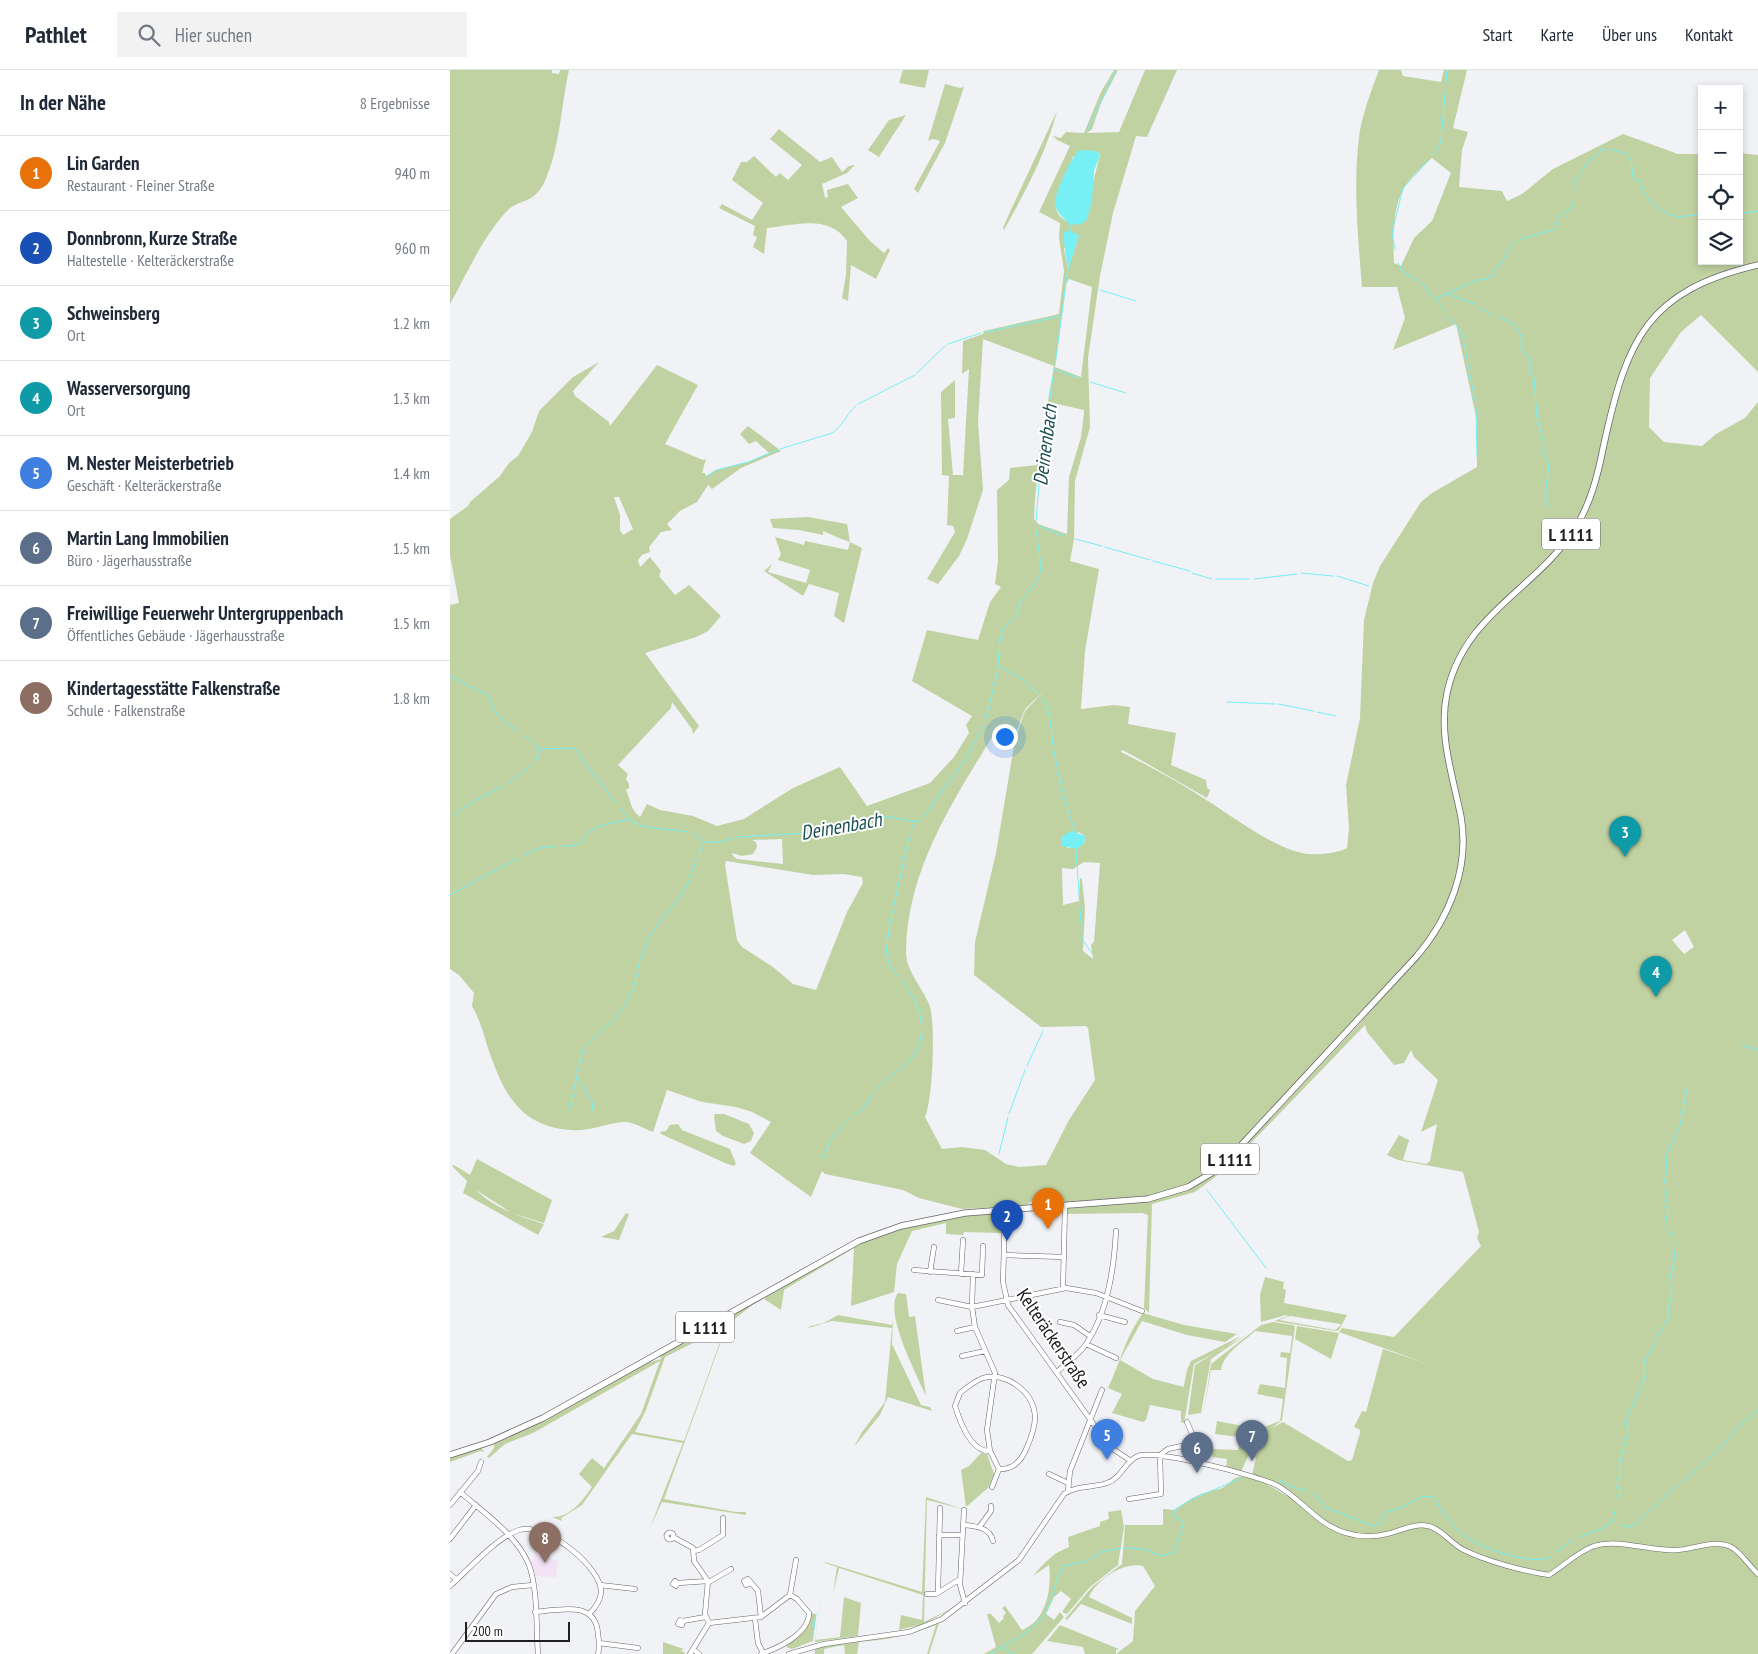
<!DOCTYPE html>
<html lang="de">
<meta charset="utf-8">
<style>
body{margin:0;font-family:"PT Sans Narrow",sans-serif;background:#f2f2f3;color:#1f2937}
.controls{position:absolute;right:15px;top:15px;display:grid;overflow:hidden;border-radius:0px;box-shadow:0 2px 8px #0003}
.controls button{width:45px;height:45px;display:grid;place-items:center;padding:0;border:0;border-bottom:1px solid #e0e1e3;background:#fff;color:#1f2937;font:25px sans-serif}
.scale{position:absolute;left:15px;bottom:12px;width:105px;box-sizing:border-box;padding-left:5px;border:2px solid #202021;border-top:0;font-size:14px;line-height:18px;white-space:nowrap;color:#202021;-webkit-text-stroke:4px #fff;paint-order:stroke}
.you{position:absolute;left:554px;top:666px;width:18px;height:18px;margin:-12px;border:4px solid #fff;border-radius:50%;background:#1a73e8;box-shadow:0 0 0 8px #1a73e833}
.badge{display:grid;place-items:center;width:32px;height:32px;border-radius:50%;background:#3281b3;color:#fff;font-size:16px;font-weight:700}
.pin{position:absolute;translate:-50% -41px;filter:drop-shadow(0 1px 2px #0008)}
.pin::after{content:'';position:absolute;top:26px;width:18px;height:15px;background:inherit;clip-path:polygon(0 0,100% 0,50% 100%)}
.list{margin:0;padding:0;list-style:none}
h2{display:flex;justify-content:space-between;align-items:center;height:65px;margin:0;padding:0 20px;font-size:21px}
h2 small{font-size:16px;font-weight:400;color:#747a83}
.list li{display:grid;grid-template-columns:32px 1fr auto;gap:15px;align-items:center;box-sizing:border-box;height:75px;padding:0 20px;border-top:1px solid #e0e1e3}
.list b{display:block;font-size:19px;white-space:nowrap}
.list p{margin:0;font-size:16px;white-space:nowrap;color:#747a83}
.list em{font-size:16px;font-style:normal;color:#747a83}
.icon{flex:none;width:28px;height:28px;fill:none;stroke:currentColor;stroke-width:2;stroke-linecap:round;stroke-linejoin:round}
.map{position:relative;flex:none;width:1308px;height:1584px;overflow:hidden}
header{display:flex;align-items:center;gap:30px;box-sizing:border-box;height:70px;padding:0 25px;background:#fff;border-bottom:1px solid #e0e1e3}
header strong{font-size:24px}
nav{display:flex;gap:28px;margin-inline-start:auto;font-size:18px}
.search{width:350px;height:45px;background:#f2f2f3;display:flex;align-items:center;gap:12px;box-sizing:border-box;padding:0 18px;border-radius:0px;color:#747a83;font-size:19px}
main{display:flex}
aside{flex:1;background:#fff}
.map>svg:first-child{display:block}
.education{fill:#f2e2f4}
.green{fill:#c0d2a2;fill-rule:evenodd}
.water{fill:#76f0f5}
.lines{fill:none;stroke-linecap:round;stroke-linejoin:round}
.stream{stroke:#76f0f5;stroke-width:1}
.minor-casing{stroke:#66666a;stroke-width:5.5}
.major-casing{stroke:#66666a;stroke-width:7}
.minor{stroke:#fff;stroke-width:4.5}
.major{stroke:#fff;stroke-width:5.5}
.labels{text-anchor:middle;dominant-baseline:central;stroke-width:4;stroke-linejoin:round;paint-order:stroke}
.shield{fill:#fff;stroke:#636364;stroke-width:1}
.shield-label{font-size:18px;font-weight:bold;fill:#202021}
.street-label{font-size:19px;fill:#202021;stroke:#fff}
.water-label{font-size:20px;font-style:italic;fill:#1a5052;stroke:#fff}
</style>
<header>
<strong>Pathlet</strong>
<div class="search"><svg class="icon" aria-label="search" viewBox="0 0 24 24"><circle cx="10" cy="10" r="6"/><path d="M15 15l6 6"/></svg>Hier suchen</div>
<nav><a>Start</a><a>Karte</a><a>Über uns</a><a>Kontakt</a></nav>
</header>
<main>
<aside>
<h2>In der Nähe<small>8 Ergebnisse</small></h2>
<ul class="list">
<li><span class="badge" style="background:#e8710a">1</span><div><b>Lin Garden</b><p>Restaurant · Fleiner Straße</p></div><em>940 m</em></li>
<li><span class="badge" style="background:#1a4fb4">2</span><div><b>Donnbronn, Kurze Straße</b><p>Haltestelle · Kelteräckerstraße</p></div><em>960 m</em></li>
<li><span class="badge" style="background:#0f9aa8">3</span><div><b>Schweinsberg</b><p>Ort</p></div><em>1.2 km</em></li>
<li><span class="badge" style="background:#0f9aa8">4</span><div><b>Wasserversorgung</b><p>Ort</p></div><em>1.3 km</em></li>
<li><span class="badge" style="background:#3f7fe0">5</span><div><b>M. Nester Meisterbetrieb</b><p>Geschäft · Kelteräckerstraße</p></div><em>1.4 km</em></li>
<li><span class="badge" style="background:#5c6f8a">6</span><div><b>Martin Lang Immobilien</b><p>Büro · Jägerhausstraße</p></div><em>1.5 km</em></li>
<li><span class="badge" style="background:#5c6f8a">7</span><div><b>Freiwillige Feuerwehr Untergruppenbach</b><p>Öffentliches Gebäude · Jägerhausstraße</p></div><em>1.5 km</em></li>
<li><span class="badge" style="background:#8d6e63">8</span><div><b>Kindertagesstätte Falkenstraße</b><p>Schule · Falkenstraße</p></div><em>1.8 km</em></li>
</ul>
</aside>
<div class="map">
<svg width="1308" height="1584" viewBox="0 0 1308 1584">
<rect width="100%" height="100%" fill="#f1f2f6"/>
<path class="education" d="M86 1479 96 1481 102 1490 108 1491 106 1507 85 1506 81 1491 84 1490Z"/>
<path class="green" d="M0 0H102V3L109 4 110 0H119C111 36 110 79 94 113 82 136 68 128 56 142 32 168 17 204 0 234Z
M453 0H479L475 18 449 13Z
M664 0H668L651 33 642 59 637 63 669 62 695 0H727L697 67 686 66 663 143 650 206 638 288 640 357 625 411 624 469 620 491 649 499 635 581 631 639 664 635 680 637 678 654 726 663 721 695 756 710 757 718 760 720 757 728 682 685 672 680 671 682C701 697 731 713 758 731 783 747 831 783 860 784 871 785 888 783 897 778L899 758 896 715 910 648 914 550 923 513 930 496 971 432 982 423 1027 397V351L1006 254 943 280 955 248 947 217H912C908 167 903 117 909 67 912 44 921 22 929 0H951L953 6 991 12 994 0H1017L1003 58 1018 62 1012 80 1009 117 1052 121 1057 131 1072 124 1103 99 1173 64 1228 84H1252V191H1289V83L1308 85V302L1251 245 1231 262 1200 308 1199 357 1214 372 1252 376 1266 364 1295 348 1308 332V1584H635L633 1577 597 1571 610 1555 669 1579 666 1580V1584L683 1571 685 1541 705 1516 693 1496C674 1491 647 1509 639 1527L682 1548V1554L631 1534 617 1550 615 1549 642 1517 672 1494 675 1455H713V1439L725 1440C745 1426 745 1425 769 1419 778 1417 780 1409 788 1407 802 1403 825 1419 837 1426L838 1423 802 1405 806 1388 798 1386 791 1402 776 1398 777 1389 762 1387V1379L788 1380 790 1369 804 1367 819 1360 796 1368 765 1364 767 1351 809 1359 830 1351 833 1329 807 1324 810 1314 835 1318 837 1288 830 1287 831 1282 840 1283 842 1266 805 1261C794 1272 774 1282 771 1300H761L753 1346 761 1294 811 1255 823 1252 843 1255 845 1257 832 1350 822 1358 833 1352 898 1391 902 1390 910 1363V1360L904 1357 912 1341 916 1342 933 1279 975 1293 889 1262 892 1258 944 1267 1031 1176 1027 1168 1029 1162 1013 1102 948 1090 937 1085 949 1065 959 1070 953 1090 976 1094 980 1091 987 1054 971 1062 988 1010 964 987 961 980 954 993 944 995 917 962 915 955 776 1099 745 1122 702 1134 699 1243 694 1238 698 1145 692 1143 616 1144V1136C694 1131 738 1135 796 1075L912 951 909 947 768 1097C716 1131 674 1129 615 1132L609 1126 587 1127 575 1136 512 1139 469 1128 453 1120 375 1104 372 1101 361 1127 300 1083 321 1052 302 1042 286 1037 252 1032 217 1020 203 1062C195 1059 182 1051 174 1052 156 1053 139 1062 121 1060 68 1057 52 1020 37 975 33 961 29 948 22 936L24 923 9 905 0 899V535L9 533 0 485V449L18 436 20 432 50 406 59 393 68 386 82 362 89 341 123 307 149 292 123 321 125 326 159 352 160 356 207 295 248 315 215 374 253 390 256 389 252 403H255L256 406 266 400 298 392 319 383 306 371 299 374 290 364 298 356 331 381 291 398 262 419 258 415 247 432 230 441 217 454 222 460 211 462 199 477 200 482 192 485 188 490 190 497 200 487 211 501 209 506 225 525 239 515 271 546 258 561 246 567 195 583 249 656 243 664 242 659 222 632 221 638 168 695 178 704 176 709 179 714V718L176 720C181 731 180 739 190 747L197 734 210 740 243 746 267 756 294 749 343 718 390 697 417 736 480 713 504 687 519 663 516 655 522 646 462 611 477 560 528 570 540 532 551 517 545 514 548 491 547 420 559 410 560 398 587 395 604 296 533 269 528 352 533 420 517 469 509 486 488 514 477 509 505 462 503 456 497 455 499 406 492 405 491 322 505 310V348L498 349 503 405H513L519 299 512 304 513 271 533 264 534 261 609 244 614 201 609 168 610 153 589 142 620 76 607 70 603 66 611 68 616 62 634 63 651 22ZM638 81H646L650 85 642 116V131L633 151 618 152C590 138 618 106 623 87ZM982 88 1001 103 982 151 964 168 951 196 944 193C943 170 942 141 953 120 959 108 972 97 982 88ZM629 165 618 199 614 178ZM619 209 642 217 631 307 605 297 616 214ZM603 333 634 340V343L631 367 619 407 617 464 588 454 584 449C585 432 585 406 594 391L596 359ZM164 427H169L183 459 173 465 170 460V445ZM595 620 575 641 565 670 546 783 525 872 524 905 591 957 636 956 638 958 645 1010 619 1050 596 1095 569 1097 556 1094 535 1080 512 1077 492 1079 475 1047C483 1030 486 950 479 934 472 917 456 901 456 882 457 798 505 728 547 659L564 668 575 639ZM1172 759 1177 760 1181 766 1173 777 1165 766ZM628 762 635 766 634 774 626 778H617ZM332 769 333 794 287 789 283 786 282 783 292 786 303 784 307 777 306 772 302 770ZM276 791 363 805 394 804 412 807 413 813 397 842 366 920 343 914 323 897 292 877 287 870 275 795ZM634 792 650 793 644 872 641 875 643 889 633 881 635 838 632 809 630 808 629 831 613 835 612 798 623 799ZM1235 860 1244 877 1234 884 1222 870Z
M495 14 510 18 514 17 495 73 468 123 464 119 490 71 483 69 478 71Z
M607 41C596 84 575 122 554 160L553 158 559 144Z
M456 45 429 87 418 80 439 50Z
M329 59 370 92 382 87 392 102 399 96 405 95 397 103 372 114 375 128 378 127 377 120 398 114 408 128 391 137 420 171 434 183 438 178 440 180 426 209 401 195 398 231 392 228 396 205 397 171C379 144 345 155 317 158L314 184 303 177 307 167 303 165 305 156 269 138 272 134 302 150 313 133 282 110 291 92H297L304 86 326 107 330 103 338 110 352 95 320 69Z
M358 447 397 454 400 472 412 478 394 553 384 546 389 523 359 514 353 526 314 501 322 494 318 502 356 513 360 500 328 490 331 484 325 467 354 475 355 471 398 480 400 472C390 469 383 465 373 461V465L349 460 323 458 320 449Z
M265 1044H274L299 1054 304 1063 301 1071 294 1074 273 1066 266 1061 264 1047Z
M228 1054 232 1060 280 1079 286 1094 284 1096 275 1093 211 1064 210 1062 216 1061 220 1055Z
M27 1089 102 1130 94 1153 62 1143 26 1120C44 1138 69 1146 94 1154L88 1165 13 1123 17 1111 2 1096 4 1095 20 1105Z
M176 1143 179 1144 169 1170 151 1167 164 1161Z
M545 1143 550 1148 552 1163 514 1162 513 1165 496 1164V1153L462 1161 447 1194 444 1222 401 1236 404 1178 334 1220 331 1240 314 1229 319 1223C359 1201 399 1174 442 1160 476 1149 511 1146 545 1143Z
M815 1207 834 1212 833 1219 836 1220 834 1233 897 1245 889 1260 886 1261 824 1251 838 1246 836 1245 811 1252 810 1225ZM840 1246 890 1254 891 1255 885 1260 829 1250Z
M448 1223 456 1224 459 1247 465 1246 476 1326C467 1305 433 1242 448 1223Z
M310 1229 277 1255 214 1429 286 1442H296V1445L212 1432 199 1460 233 1373 182 1364 132 1435 111 1448 112 1451 102 1447C120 1448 133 1430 142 1417L129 1404 142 1388 154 1398 191 1344 210 1291 83 1363 55 1374 39 1388 37 1387 44 1378V1374L32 1378 34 1382 30 1381 0 1392V1387L46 1372 193 1294 211 1289 210 1285ZM269 1260 274 1261 234 1371 185 1362 196 1340 215 1287Z
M693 1243 734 1255 787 1264 775 1272 737 1265 692 1251 670 1290 703 1309 734 1317 733 1320 737 1300 741 1291 791 1266 773 1279 744 1294 734 1353 731 1352V1341L700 1335 696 1350 693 1352 662 1343 672 1324 658 1318C669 1296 676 1265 693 1243Z
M388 1245 442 1255 443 1250 442 1274 471 1335 480 1337 482 1341 438 1327 430 1345 404 1377 412 1362 435 1332 442 1258 382 1251 358 1258 360 1256 374 1253Z
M847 1256 889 1263 881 1289 845 1269Z
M796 1265 761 1289 751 1343 738 1345 745 1295Z
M531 1383 537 1384 544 1404 538 1418 516 1437 511 1400 519 1396Z
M476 1427 513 1439 477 1430 474 1552 506 1536 474 1554 449 1560 451 1545 472 1550 473 1525 389 1498 383 1524 387 1497 375 1493 365 1570 390 1567 394 1527 411 1533 408 1566 365 1572 375 1492 472 1522Z
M671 1440 674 1457 668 1495 640 1517 617 1544 612 1542 621 1529 611 1521 604 1527 596 1544 604 1550 610 1542 614 1547 582 1584H534L546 1577 537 1544H541L549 1553 554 1548 553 1546 556 1543 552 1538 555 1536 572 1560C597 1551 602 1517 599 1495L583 1506C595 1492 603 1483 619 1477L618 1467 650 1456V1452L659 1449 658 1442Z
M361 1543 366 1544 363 1571 342 1579 336 1577 359 1552Z
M489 1553 479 1584H477L486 1555C461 1565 436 1570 409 1572L407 1584H395L394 1575 374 1579V1584H365V1578L448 1566Z
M213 1572 237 1580 233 1579 230 1582 233 1581 235 1584H213Z"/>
<path class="water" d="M630 80 646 81 650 85 644 101 642 131 637 149 631 154 620 155C614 148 606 143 605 133 605 123 622 85 630 80Z
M617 160 629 165 618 200 613 164Z
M621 761 635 766 634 774 626 779 612 776 611 767Z"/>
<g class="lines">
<path class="stream" d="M637 61 666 0
M1162 80 1174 83 1181 89 1183 108 1191 112 1194 123 1204 136 1210 140 1227 147 1252 144
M983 85 989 76 991 70 997 0
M1289 146 1293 143 1308 141
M620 162V155
M1071 169 1105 159 1108 148 1123 136 1124 111C1131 104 1134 97 1140 90 1145 85 1148 86 1152 79L1158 80
M945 179 942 163 953 118 979 90
M948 193 953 202 968 211
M971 212 982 227
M650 220 686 231
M998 224 1025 234
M1029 238 1044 246
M996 242 984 229 1028 210 1037 209 1042 206 1047 196 1052 193 1058 179 1066 171
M999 247 1012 263 1025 331
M1049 247 1064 254 1072 268V279L1080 290V304L1084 307 1087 349 1094 372 1091 378 1099 395 1096 416V437
M536 262 611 246
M498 274 531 263
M605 295 618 198
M603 299 629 308
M467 303 495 276
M640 312 676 323
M408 334 465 305
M1026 337 1027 387
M330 379 382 363C393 356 396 344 406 336
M256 407 266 400 298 392 327 380
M586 451 591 388 604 300
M589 456 614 466
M625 469 652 476
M655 477 700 490
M703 491 740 501
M742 503 762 509
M851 503 883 506
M887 506 919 516
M766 509H799
M804 509 847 504
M548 596 572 609 588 624
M0 606 37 625 48 646 67 661
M592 628C603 646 600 662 604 681 609 709 616 735 625 762
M777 632 825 634
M828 634 864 641
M867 642 886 646
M535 651 547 605 550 571 553 558 565 547 570 533 589 508 591 496 586 460
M75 665 89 679 124 678 165 732
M85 693 89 680
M57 714 81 696
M172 739C182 763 216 757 237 762
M5 745 19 734 52 716
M462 758 464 752
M243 763 253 772H272L282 768
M287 767 357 763 432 746 468 752 474 746 517 687 533 656
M112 776C139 777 130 766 144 759 154 753 167 752 179 750
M626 779 632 869 642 883
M74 785 89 778 106 776
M249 785 252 774
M0 825 68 788
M448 907 440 896 436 883 440 853 460 763
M1292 975 1308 980
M136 976 163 950 174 936 183 920 190 890 201 864 236 818 247 789
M577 996 593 961
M128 1009 143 1033 142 1041
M426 1019C436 1008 449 1002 459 991 481 966 471 934 452 911
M119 1041 133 980
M559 1044 575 1000
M404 1045 413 1039 423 1023
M549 1084 558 1047
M373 1090 380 1070 400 1048
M757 1120 816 1198
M1224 1175 1223 1165 1215 1157 1218 1140 1215 1134C1219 1129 1217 1122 1213 1117L1217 1101 1216 1086 1230 1055 1237 1019
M1207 1267 1218 1249V1236L1221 1229 1222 1218 1219 1213 1225 1187 1224 1180
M829 1410 842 1417 857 1421
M1232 1412 1269 1379 1294 1351 1308 1340
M864 1424 871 1430 875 1437 923 1456 930 1453 936 1442C941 1440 947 1440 952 1437 964 1432 969 1424 983 1427 992 1439 1000 1454 1012 1464 1027 1477 1083 1497 1101 1487
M1167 1429 1170 1422 1167 1413 1170 1405 1169 1396 1172 1383 1178 1363 1176 1351 1195 1308 1193 1304 1196 1299 1194 1291 1206 1272
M1171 1455 1179 1457 1184 1455 1228 1415
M1129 1467 1149 1460 1162 1452 1166 1438
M674 1478 693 1479 712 1486 725 1482 734 1452 724 1446V1440L740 1430 789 1409
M1106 1482 1123 1470
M363 1565 366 1544
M551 1577 563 1584
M540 1584C560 1572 590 1559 599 1536 604 1522 605 1509 614 1496L637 1491 651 1482 671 1478"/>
<defs>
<path id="minor" d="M555 1140 553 1212 558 1235 660 1377 681 1391
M554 1185 614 1187
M464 1200 532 1205 533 1176
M480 1202 484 1177
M511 1204 513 1170
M523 1204 522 1237 525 1257 545 1303 537 1360 540 1381 549 1399
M613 1218 615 1136
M488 1230 522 1237 616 1218 646 1223 692 1241
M649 1245 675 1252
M610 1252 624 1255 640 1266
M507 1261 525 1257
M636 1274 666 1288
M512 1286 535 1281
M608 1301C617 1292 629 1285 636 1274 658 1242 664 1199 666 1161
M540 1381C521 1382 510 1352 505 1336L510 1323C516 1318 525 1311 533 1308 557 1302 584 1322 585 1347 585 1358 581 1368 577 1377 572 1390 564 1400 549 1399
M710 1385 718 1379 741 1374 743 1366 737 1352
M599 1404 618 1413
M542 1417 549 1399
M618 1421 620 1401 652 1320
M10 1422C34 1443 67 1465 79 1495 88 1519 86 1558 88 1584
M679 1429 711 1424 710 1385
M0 1435 28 1401 31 1392
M514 1440 510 1515 515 1533
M513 1455C525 1456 540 1457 543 1471
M530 1456 541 1441V1436
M216.5 1466a3.5 3.5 0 1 1 7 0a3.5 3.5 0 1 1-7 0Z
M489 1465H512
M223 1467 243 1478 244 1491 258 1511 255 1544 259 1553
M0 1469 26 1435
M244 1481 249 1480 273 1465V1448
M0 1504 7 1510
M259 1512 281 1499
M228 1513 226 1516 223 1514 225 1511 228 1513 258 1511
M300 1513 296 1515 294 1511 298 1509 308 1521 311 1547
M150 1515 185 1519
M0 1516C18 1500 47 1467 69 1460 96 1452 153 1498 151 1523 150 1531 145 1538 140 1543
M488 1522 490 1438
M477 1524H486L510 1509
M85 1542C110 1540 146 1530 148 1564 149 1571 150 1577 148 1584
M305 1549 308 1573 313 1583
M233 1551 232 1555 228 1554 230 1550 233 1551 255 1547
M149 1573 188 1578
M243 1579 249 1584
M2 1584 46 1524 62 1517 83 1515
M240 1584 259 1553 311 1547 340 1525 346 1490
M311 1584C328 1578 359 1564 359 1543L347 1529 340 1525
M339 1584 374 1574 459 1562 492 1549 569 1490 614 1424C627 1415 643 1418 657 1413 672 1408 675 1391 688 1386 705 1379 810 1406 828 1416 852 1430 868 1455 896 1463 909 1467 924 1467 937 1464 950 1461 964 1453 978 1456 990 1458 1001 1473 1012 1479 1035 1491 1073 1501 1099 1505 1114 1496 1127 1482 1144 1476 1170 1468 1200 1482 1228 1480 1244 1479 1265 1469 1281 1477 1291 1482 1299 1496 1308 1504"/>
<path id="major" d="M0 1385 40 1372 93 1348 366 1195 409 1171 451 1156 515 1143 698 1129 738 1117 770 1098 967 886C999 848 1020 798 1011 747 1003 706 988 665 997 623 1014 544 1084 521 1124 460 1141 434 1148 404 1154 374 1177 269 1197 221 1308 195"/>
</defs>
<use href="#minor" class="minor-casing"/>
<use href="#major" class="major-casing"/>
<use href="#minor" class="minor"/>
<use href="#major" class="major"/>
</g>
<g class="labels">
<g class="shield">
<rect x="1092" y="448.5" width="58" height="31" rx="4"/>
<rect x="751" y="1073.5" width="58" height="31" rx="4"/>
<rect x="226" y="1241.5" width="58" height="31" rx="4"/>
</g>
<g class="shield-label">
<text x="1121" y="464">L 1111</text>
<text x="780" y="1089">L 1111</text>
<text x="255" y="1257">L 1111</text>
</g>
<g class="street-label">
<text transform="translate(604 1268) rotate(56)">Kelteräckerstraße</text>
</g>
<g class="water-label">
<text transform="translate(595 375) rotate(-83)">Deinenbach</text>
<text transform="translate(391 756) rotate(-10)">Deinenbach</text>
</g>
</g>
</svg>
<div class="controls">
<button>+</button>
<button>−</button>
<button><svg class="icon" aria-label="locate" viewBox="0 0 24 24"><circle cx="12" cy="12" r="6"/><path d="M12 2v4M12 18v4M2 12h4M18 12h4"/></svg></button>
<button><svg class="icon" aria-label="layers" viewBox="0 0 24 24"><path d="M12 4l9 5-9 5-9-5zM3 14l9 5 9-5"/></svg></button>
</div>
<div class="scale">200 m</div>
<div class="you"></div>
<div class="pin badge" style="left:598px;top:1159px;background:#e8710a">1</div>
<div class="pin badge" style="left:557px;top:1171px;background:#1a4fb4">2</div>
<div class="pin badge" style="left:1175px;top:787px;background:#0f9aa8">3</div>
<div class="pin badge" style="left:1206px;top:927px;background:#0f9aa8">4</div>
<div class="pin badge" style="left:657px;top:1390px;background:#3f7fe0">5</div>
<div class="pin badge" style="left:747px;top:1403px;background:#5c6f8a">6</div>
<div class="pin badge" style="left:802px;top:1391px;background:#5c6f8a">7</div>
<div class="pin badge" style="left:95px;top:1493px;background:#8d6e63">8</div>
</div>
</main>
